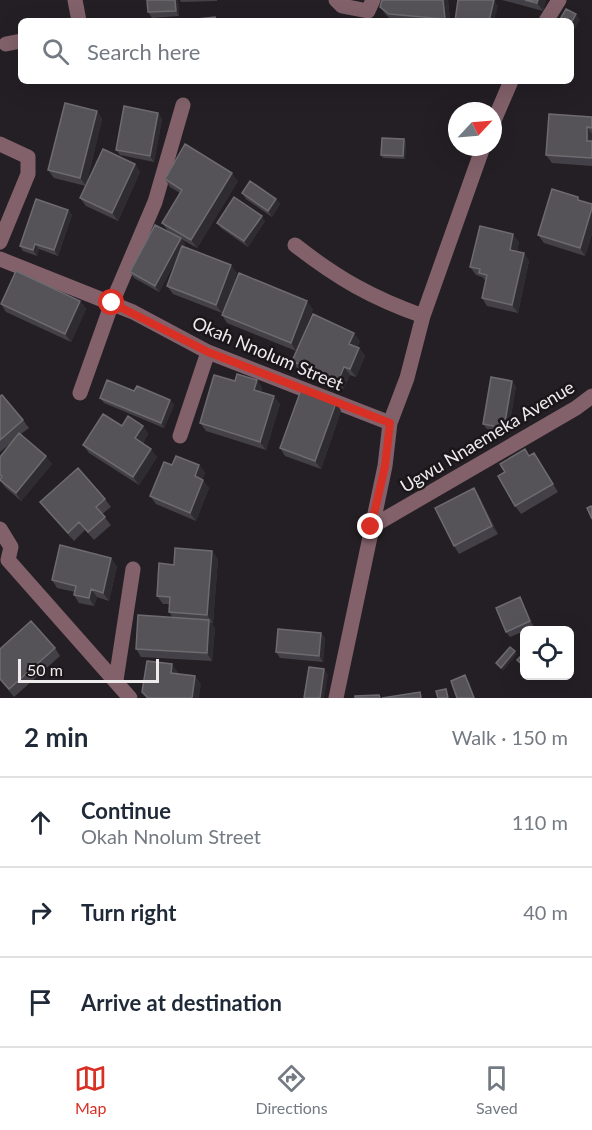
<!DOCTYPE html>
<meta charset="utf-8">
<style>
body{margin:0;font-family:Lato,sans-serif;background:#f6f6f7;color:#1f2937}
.controls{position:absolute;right:18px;bottom:18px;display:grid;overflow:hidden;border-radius:9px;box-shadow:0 6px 24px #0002}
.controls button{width:54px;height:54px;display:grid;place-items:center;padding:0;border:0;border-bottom:2px solid #e0e1e3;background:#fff;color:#1f2937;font:30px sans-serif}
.compass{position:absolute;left:448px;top:102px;width:54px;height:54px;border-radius:50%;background:#fff;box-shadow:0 6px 24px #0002;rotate:64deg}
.scale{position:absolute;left:18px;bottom:15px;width:141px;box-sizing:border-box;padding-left:6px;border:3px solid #eeebed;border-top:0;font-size:16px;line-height:21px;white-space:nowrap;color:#eeebed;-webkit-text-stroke:4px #1b161a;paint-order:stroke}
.stop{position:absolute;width:18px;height:18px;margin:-14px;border:4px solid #d93025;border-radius:50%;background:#fff}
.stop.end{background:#d93025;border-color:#fff;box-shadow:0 2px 6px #0008}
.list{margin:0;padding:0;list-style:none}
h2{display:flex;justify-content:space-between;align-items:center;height:78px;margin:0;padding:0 24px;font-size:26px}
h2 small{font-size:20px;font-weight:400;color:#747a83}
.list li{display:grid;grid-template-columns:39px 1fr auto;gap:18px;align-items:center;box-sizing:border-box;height:90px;padding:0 24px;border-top:2px solid #e0e1e3}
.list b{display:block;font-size:22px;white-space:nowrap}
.list p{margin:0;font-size:20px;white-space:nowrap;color:#747a83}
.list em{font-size:20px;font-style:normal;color:#747a83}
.icon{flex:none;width:33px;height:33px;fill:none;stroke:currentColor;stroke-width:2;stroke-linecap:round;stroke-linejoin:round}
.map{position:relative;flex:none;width:592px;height:698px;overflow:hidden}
.search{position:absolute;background:#fff;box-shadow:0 6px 24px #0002;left:18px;right:18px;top:18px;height:66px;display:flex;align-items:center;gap:15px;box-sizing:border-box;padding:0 21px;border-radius:9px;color:#747a83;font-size:22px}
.sheet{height:348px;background:#fff}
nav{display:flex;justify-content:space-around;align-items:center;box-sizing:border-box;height:84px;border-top:2px solid #e0e1e3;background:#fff;font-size:16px;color:#747a83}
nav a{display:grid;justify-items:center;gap:3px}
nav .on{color:#d93025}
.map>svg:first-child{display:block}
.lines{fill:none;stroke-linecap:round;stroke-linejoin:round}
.minor{stroke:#82616a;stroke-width:15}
.wall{fill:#434147}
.shaded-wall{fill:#2f2c31}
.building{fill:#555358;stroke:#6d6b70;stroke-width:1.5}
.route{stroke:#d93025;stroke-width:8}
.labels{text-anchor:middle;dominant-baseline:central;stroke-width:5;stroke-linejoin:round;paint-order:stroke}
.street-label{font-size:18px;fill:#eeebed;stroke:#1b161a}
</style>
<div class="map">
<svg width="592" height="698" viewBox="0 0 592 698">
<rect width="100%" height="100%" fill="#241f24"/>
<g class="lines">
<path class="minor" d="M75 0 79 21
M336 0 342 6 368 11 373 0
M546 21 559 0
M6 44 21 41
M493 123 511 81
M0 144 28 157V174L0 242
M295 245C337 278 372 298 423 316
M0 259 133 312 208 352 390 423
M80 393 112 303 155 202 183 105
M180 436 208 352
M371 527 576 408 592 396
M0 529 11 547 8 560 130 698
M116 680 133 569
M336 698 385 466 390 423 407 378 423 316 483 147"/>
</g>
<path class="wall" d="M178 0 179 16 152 18 148 12Z
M180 0H217V1L181 2Z
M382 0H448L450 21H393L386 15 380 7Z
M502 0H546L543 11Z
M97 111 102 119 86 186 54 178 48 170Z
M158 113 162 119 154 162 120 155 116 150Z
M592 117V166L552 163 546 155Z
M404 139 406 142 405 159 383 158 381 155Z
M135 164 140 172 118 221 86 206 80 198Z
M165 179 238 181 197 248 181 239 185 244 183 247 237 273 222 313 173 294 167 286 179 255 159 292 134 278 130 272 178 237 168 231 162 223 180 193 170 187Z
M242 193 276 199 280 204 272 217 246 199Z
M592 204V234L585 256 544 243 538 235Z
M68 210 72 215 58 256 39 249 37 256 23 251 20 246Z
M265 221 248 247 221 228 217 223Z
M519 242 517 251 524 253 529 261 518 313 487 306 482 298 486 281 482 277 476 275 470 267Z
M80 301 86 309 71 342 6 312 1 304Z
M313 309 296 351 227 323 222 315Z
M360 341 357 347 359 348 365 356 356 377 350 375 343 389 298 369 292 361Z
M257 380 262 388 261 392 280 404 266 450 206 431 200 423 235 381Z
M516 386 508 433 487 429 483 424Z
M134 391 170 400 174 405 164 428 104 403 100 398Z
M0 396 23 420 29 428 21 434 52 464 21 501 5 487 0 480V457L12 442 0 452Z
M336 403 341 411 321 469 285 456 280 448Z
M122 426H143L148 434 143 443 157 457 139 485 89 453 83 445Z
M534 453 558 492 521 514 515 506 505 472Z
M172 465H199L205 473 202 479 209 488 196 521 156 504 150 496Z
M474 488 479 496 498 534 459 554 454 546Z
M105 499 111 507 102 514 111 525 94 540 85 530 74 541 46 510 40 502Z
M218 559 213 623H211L215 628 212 661 141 657 136 649 173 618 169 612 170 604H163L157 596 174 565Z
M117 566 109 601 97 597 94 606 79 603 74 595 75 592 57 588 52 580Z
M520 597 523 603 534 627 510 637 506 632Z
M321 633 325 638 323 662 280 658 276 652Z
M55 648 60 656 14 697 0 680V649Z"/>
<path class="shaded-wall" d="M175 0H178L179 16 176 11Z
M443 0H448L450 21H447L445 19Z
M494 0 498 6 494 21H489Z
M538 0H546L543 11 537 3Z
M576 14 580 20 571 35V23Z
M97 111 102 119 86 186 80 178Z
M158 113 162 119 154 162 150 156Z
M587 127 592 134V149L587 141Z
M404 139 406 142 405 159 403 156Z
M135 164 140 172 118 221 112 213Z
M232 173 238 181 197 248 191 240Z
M276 199 280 204 272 217 268 211Z
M592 208V234L585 256 580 248Z
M68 210 72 215 58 256 54 250Z
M262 216 265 221 248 247 244 241Z
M513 234 519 242 515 258 510 250Z
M181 238 185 244 159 292 155 286Z
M35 244 39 249 37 256 33 250Z
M524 253 529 261 518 313 512 305Z
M231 265 237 273 222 313 216 305Z
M80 301 86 309 71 342 65 334Z
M307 301 313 309 296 351 291 343Z
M354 333 360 341 355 352 349 344Z
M359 348 365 356 356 377 350 369Z
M344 367 350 375 343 389 338 381Z
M257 380 262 388 259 398 254 390Z
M512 381 516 386 508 433 504 428Z
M274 396 280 404 266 450 260 442Z
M170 400 174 405 164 428 161 423Z
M336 403 341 411 321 469 315 461Z
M143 426 148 434 141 446 135 438Z
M151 449 157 457 139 485 133 477Z
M534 453 540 461 558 492 553 484Z
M46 456 52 464 21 501 16 493Z
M199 465 205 473 200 484 195 476Z
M203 480 209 488 196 521 190 513Z
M474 488 479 496 498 534 492 526Z
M212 551 218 559 213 623 207 615Z
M111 558 117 566 109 601 103 593Z
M91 589 97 597 94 606 89 598Z
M520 597 523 603 534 627 530 621Z
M209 620 215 628 212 661 207 653Z
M321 633 325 638 323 662 319 656Z
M515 651 517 654 503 671 501 668Z
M172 664 178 672 177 681 171 673Z
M324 669 328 675 324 698H320Z
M465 675 469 681 475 698H474Z
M195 676 201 684 199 698H192Z"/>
<path class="building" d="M147 0H175L176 11 148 12Z
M382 0H443L445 19 389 14 380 7Z
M458 0H494L489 21H455Z
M525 0H538L537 3Z
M566 9 576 14 571 23V21H559Z
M215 17 216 21H179Z
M65 103 97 111 80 178 48 170Z
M124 106 158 113 150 156 116 150Z
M549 114 592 117V128L587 127V141H592V158L546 155Z
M382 138 404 139 403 156 381 155Z
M185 144 232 173 191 240 162 223 182 190 165 179Z
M103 149 135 164 112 213 80 198Z
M250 181 276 199 268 211 242 193Z
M552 189 578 197V200L592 204V208L580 248 538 235Z
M234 197 262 216 244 241 217 223Z
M36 199 68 210 54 250 35 244 33 250 20 246Z
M155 225 181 238 155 286 130 272Z
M480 226 513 234 510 250 524 253 512 305 482 298 487 275 479 273 480 269 470 267Z
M182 246 231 265 216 305 167 286Z
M16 271 80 301 65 334 1 304Z
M239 273 307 301 291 343 222 315Z
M313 314 354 333 349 344 359 348 350 369 344 367 338 381 292 361Z
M237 374 257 380 254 390 274 396 260 442 200 423 214 375 235 381Z
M491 377 512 381 504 428 483 424Z
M107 380 134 391 137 386 170 400 161 423 100 398Z
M301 390 336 403 315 461 280 448Z
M2 395 23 420 0 440V396Z
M103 414 122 426 128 416 143 426 135 438 151 449 133 477 83 445Z
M19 433 46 456 16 493 0 480 2 476 0 475V457Z
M525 449 529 456 534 453 553 484 515 506 498 476 505 472 500 464Z
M176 456 199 465 195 476 203 480 190 513 150 496 164 462 172 465Z
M78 468 105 499 96 507 105 517 88 532 79 522 68 533 40 502Z
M474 488 492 526 454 546 435 508Z
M591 506 592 508V519L587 508Z
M60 545 111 558 103 593 91 589 89 598 74 595 76 586 52 580Z
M175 548 212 551 207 615 169 612 170 597 157 596 159 563 174 565Z
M520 597 530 621 506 632 496 608Z
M138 615 209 620 207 653 136 649Z
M31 621 55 648 9 689 0 679V649Z
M278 629 321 633 319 656 276 652Z
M510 647 515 651 501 668 496 663Z
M525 652V667L517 660Z
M147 661 172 664 171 673 195 676 192 698H148L142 692Z
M309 667 324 669 320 698H304Z
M465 675 474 698H457L451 681Z
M446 689 448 698H438L436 691Z
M420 692 421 698H382Z
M379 695 380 698H355V696Z"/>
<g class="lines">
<path class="route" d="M112 303 208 352 390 423 385 466 371 527"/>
</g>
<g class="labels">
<g class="street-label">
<text transform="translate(268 353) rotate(23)">Okah Nnolum Street</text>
<text transform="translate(487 436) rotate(-31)">Ugwu Nnaemeka Avenue</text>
</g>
</g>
</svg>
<div class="controls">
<button><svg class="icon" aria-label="locate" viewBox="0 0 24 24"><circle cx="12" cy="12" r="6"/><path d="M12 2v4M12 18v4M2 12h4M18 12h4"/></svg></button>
</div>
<svg class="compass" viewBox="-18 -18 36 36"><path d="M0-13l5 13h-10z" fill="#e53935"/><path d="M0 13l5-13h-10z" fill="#747a83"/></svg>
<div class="scale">50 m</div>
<div class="stop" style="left:112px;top:303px"></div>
<div class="stop end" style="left:371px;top:527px"></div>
<div class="search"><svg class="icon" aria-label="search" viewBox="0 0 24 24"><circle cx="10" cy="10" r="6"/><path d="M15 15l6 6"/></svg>Search here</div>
</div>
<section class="sheet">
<h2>2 min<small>Walk · 150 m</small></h2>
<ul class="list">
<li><svg class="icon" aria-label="ahead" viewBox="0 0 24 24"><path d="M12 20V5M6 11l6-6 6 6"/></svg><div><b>Continue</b><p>Okah Nnolum Street</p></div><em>110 m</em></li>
<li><svg class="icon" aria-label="right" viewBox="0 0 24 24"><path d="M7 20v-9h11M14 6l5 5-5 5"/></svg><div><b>Turn right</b></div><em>40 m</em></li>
<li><svg class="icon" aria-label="arrive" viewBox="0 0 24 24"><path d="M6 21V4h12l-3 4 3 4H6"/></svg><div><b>Arrive at destination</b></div></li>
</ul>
</section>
<nav>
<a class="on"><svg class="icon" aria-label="map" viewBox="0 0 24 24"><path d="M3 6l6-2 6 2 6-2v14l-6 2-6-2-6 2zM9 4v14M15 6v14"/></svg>Map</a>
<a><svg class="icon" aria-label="directions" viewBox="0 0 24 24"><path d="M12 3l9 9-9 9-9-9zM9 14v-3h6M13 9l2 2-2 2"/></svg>Directions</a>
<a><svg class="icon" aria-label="saved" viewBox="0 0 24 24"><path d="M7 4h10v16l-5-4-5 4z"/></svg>Saved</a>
</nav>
